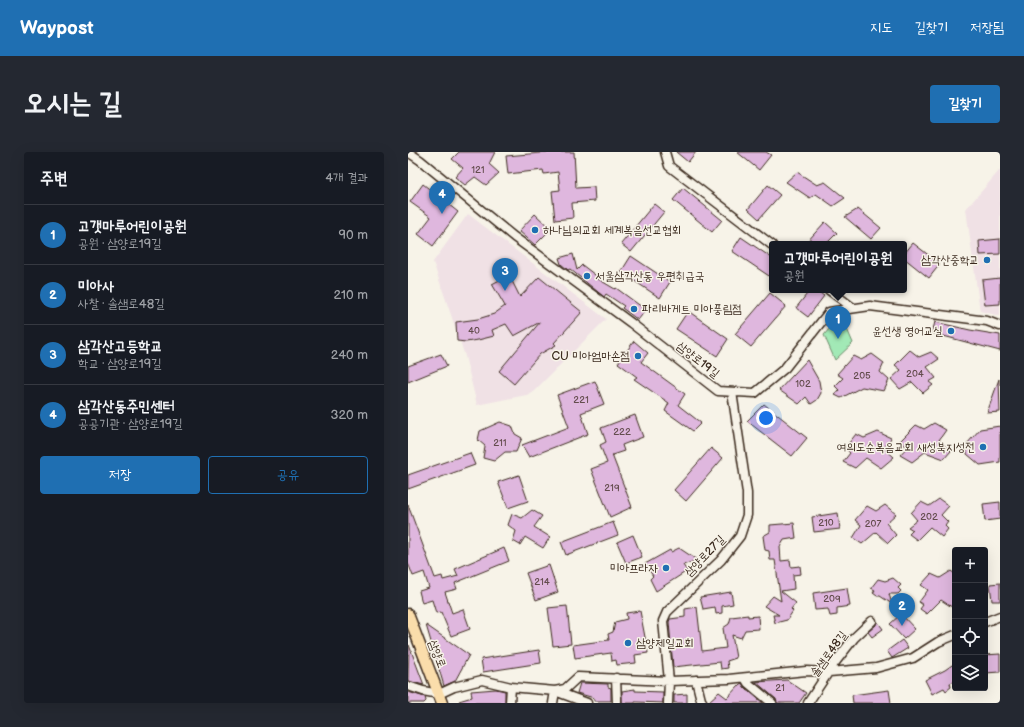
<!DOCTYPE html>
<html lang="ko">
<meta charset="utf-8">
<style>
body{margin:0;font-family:"Balsamiq Sans","Poor Story",sans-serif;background:#242831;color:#f1f3f6}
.controls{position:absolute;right:12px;bottom:12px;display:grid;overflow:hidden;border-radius:4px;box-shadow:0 4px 16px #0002}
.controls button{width:36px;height:36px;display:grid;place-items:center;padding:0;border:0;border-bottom:1px solid #363941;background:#171b24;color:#f1f3f6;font:20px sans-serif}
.you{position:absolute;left:358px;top:266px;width:14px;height:14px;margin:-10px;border:3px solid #fff;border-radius:50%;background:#1a73e8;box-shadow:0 0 0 6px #1a73e833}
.badge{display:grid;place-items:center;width:26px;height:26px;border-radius:50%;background:#1f6fb2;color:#fff;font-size:13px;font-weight:700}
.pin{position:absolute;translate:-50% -33px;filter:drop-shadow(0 1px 2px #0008)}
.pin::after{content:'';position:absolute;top:21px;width:14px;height:12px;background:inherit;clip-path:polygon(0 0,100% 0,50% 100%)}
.popup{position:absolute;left:361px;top:89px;width:138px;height:52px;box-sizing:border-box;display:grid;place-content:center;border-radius:4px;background:#171b24;filter:drop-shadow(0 1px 3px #0005);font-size:13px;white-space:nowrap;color:#9ea1a6}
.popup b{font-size:15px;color:#f1f3f6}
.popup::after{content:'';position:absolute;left:50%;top:100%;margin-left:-8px;border:8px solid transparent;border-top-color:#171b24}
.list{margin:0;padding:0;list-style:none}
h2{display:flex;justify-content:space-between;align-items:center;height:52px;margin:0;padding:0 16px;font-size:17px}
h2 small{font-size:13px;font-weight:400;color:#9ea1a6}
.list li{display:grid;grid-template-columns:26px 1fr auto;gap:12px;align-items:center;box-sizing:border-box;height:60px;padding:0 16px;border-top:1px solid #363941}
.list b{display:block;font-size:15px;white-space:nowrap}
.list p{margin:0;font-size:13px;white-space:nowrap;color:#9ea1a6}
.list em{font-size:13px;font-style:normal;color:#9ea1a6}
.actions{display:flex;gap:8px;padding:12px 16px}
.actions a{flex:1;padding:9px 0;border:1px solid #1f6fb2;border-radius:4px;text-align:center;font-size:14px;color:#1f6fb2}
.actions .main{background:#1f6fb2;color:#fff}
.icon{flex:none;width:22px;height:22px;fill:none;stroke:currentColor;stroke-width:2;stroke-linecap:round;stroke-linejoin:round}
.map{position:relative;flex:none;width:592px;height:551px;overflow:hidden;border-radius:4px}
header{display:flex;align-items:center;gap:24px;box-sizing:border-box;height:56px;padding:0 20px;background:#1f6fb2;color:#fff}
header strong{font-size:19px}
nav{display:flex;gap:22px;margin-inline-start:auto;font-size:14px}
.intro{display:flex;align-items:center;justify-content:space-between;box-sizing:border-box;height:96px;padding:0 24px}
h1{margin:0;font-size:28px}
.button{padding:10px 18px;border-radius:4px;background:#1f6fb2;color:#fff;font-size:14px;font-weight:700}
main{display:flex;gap:24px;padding:0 24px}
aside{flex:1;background:#171b24;border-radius:4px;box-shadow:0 4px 16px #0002}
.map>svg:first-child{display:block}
.built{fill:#f0e1e5}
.green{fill:#a2e9b6;stroke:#6e8a6a}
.building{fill:#dfb7de;stroke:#3b2a1e}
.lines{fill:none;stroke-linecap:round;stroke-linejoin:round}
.minor-casing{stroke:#3b2a1e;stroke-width:11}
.major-casing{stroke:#3b2a1e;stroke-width:13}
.minor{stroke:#f7f3e8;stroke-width:8}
.major{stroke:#faddab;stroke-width:10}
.poi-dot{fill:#1f6fb2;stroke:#f7f3e8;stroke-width:1.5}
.labels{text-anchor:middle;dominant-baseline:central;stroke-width:3;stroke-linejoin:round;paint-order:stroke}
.number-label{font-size:10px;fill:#644d4e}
.poi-label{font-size:12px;fill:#3b2a1e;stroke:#f7f3e8;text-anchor:end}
.street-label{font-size:12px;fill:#3b2a1e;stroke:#f7f3e8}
</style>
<header>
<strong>Waypost</strong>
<nav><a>지도</a><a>길찾기</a><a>저장됨</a></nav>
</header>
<div class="intro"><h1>오시는 길</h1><a class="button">길찾기</a></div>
<main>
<aside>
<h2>주변<small>4개 결과</small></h2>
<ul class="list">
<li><span class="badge">1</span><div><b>고갯마루어린이공원</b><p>공원 · 삼양로19길</p></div><em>90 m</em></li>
<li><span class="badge">2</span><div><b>미아사</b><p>사찰 · 솔샘로48길</p></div><em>210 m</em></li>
<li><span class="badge">3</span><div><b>삼각산고등학교</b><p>학교 · 삼양로19길</p></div><em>240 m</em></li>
<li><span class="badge">4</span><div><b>삼각산동주민센터</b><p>공공기관 · 삼양로19길</p></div><em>320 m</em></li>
</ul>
<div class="actions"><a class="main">저장</a><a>공유</a></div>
</aside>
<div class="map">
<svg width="592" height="551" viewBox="0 0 592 551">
<rect width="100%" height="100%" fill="#f7f3e8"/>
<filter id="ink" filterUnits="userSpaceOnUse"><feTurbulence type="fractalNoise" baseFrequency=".025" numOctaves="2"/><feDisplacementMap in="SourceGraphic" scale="8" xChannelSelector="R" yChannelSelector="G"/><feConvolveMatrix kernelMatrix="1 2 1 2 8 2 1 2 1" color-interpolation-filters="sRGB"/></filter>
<g filter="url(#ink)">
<path class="built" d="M591 19H592V164L572 159 558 57Z
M60 62 198 167 123 242 69 253 57 204 25 110Z"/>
<path class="green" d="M433 163 445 191 427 208 416 183Z"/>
<path class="building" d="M51 0H87L81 12 91 21 78 33 67 25 57 33 47 25 55 16 44 7Z
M133 0H166L168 36 186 35 187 49 164 51 165 66 147 68 144 39 152 38 150 20 136 22 135 18 100 22 98 4 133 1Z
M268 0H288L280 10Z
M329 0H358L363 3 351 18Z
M389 20 409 33 417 30 437 46 425 54 408 42 402 46 378 30Z
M15 32 50 60 25 94 10 82 23 65 2 50Z
M360 33 372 43 351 67 340 57Z
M275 36 314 68 304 80 265 48Z
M246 52 256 60 223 100 213 92Z
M450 57 473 76 463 87 437 65Z
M127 62 143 77 127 93 111 79Z
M417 70 429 81 418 92H397Z
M333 85 364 106V126L324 99Z
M592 87V102L572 103 571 89Z
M505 91 532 112 521 126 496 106V102Z
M165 102 169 118 174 113 191 126 190 127 207 137 208 136 238 158 230 168 214 156 216 154 198 142 196 145 162 117 160 118 153 112 151 106Z
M223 104 262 130 252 146 213 120Z
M101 123 112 145 131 125 174 160 146 191 148 193 132 202 106 232 91 219 132 170 106 184 98 172 84 178 86 184 70 188 58 190 49 189 48 170 70 167 86 162 97 154 84 132Z
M592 126V152L577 153 574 128Z
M402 138H408L416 144 400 165 388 156Z
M362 141 378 154 343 195 327 182Z
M280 159 320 187 309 204 268 177Z
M527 170 562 178 592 183V199L524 181Z
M226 189 240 201 233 210 277 242 270 253 293 271 285 279 257 259 261 251 226 227 229 225 210 211Z
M502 198 511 205 523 200 531 207 519 215 528 226 521 230 525 233 515 241 504 230 492 237 483 227 493 218 487 213Z
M33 202 39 214 0 230V214Z
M464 202 476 211 472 220 481 228 476 239 454 235 433 246 427 243 431 238 427 234 435 226 429 222 445 204 453 208Z
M399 208 411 229 413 241 409 248 403 252 398 245 391 252 371 238Z
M591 227 592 260 579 261Z
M187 229 196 252 173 261 180 282 121 305 114 293 161 275 149 243Z
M356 252 399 286 384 304 339 269Z
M227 263 235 285 214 293 216 299 204 303 224 355 202 365 183 317 199 311 192 293 198 290 193 276Z
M92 270 104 274 107 282 114 286 108 300H97L86 309 75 306 77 294 70 288 72 279Z
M526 271 538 278 531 288 543 299 536 307 517 300 504 310 492 303 499 295 492 289 508 273 516 277Z
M592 274V310L572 313 559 302 558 293 572 277Z
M470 280 483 286 476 296 486 305 473 316 458 306 447 316 435 310 442 301 437 296 448 282 456 286Z
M303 296 315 306 278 349 266 338Z
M62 301 67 313 0 337V323Z
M111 323 120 349 100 356 90 330Z
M531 347 541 354 533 363 540 370 537 374 540 377 534 385 522 375 509 388 501 382 505 378 500 375 509 368 503 361 513 350 521 354Z
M592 350V367L577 369 575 352Z
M0 353 27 426 34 424 35 428 50 424 47 417 96 396 101 409 47 431 49 437 37 440 44 461 55 457 62 477 43 484 33 460 28 461 24 448 14 451 11 439 21 436 16 420 5 424 0 411Z
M477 353 488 362 478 371 488 383 480 391 468 380 454 392 445 386 453 373 447 368 459 354 468 359Z
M124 358 134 364 126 375 142 385 135 396 117 385 112 393 105 389 108 379 100 373 104 362 114 366Z
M430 361 432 377 406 380 404 365Z
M205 370 210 383 158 403 153 390Z
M386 371 388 386 376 388 372 395 373 409 382 408 383 415 392 414 393 422 385 423 386 437 373 439 388 451 383 457 385 459 379 468 367 471 365 463H371L356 454 365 444 373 449 367 408H362L361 399 357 398 355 384 362 380V373Z
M225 383 234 405 218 411 209 390Z
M271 396 289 408 275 413 279 419 248 439 242 427 245 424 237 412 262 398 263 400Z
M141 413 150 440 128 448 118 421Z
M543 419 547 422V457L533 448 519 462 512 457 515 453 511 450 520 438 513 433 523 422 532 426Z
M485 426 493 433 490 436 493 439 490 442H481L484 452 472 444H469L465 441 467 438 463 436 470 427 477 429Z
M592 431V449H584L582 432Z
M439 436 442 454 429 456V463L422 464 420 457 407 458 405 441Z
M323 440 325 452 314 454V461L308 462 307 455 295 457 292 445Z
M159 454 163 492 145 494 140 456Z
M289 455 294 499 318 496 315 476 321 472 323 465 340 463V465L350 464 351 477 337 478 333 486 324 483 328 506 319 509 320 516 313 517 312 510 265 515 261 470 262 467 277 465V457Z
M232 459 240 501 227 503 228 511 209 513 208 508 204 509 203 501 167 506 165 493 201 488 200 482 205 480 207 470 219 467 218 461Z
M493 462 507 477 496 487 482 472Z
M469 469 475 477 464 485 460 480 468 473Z
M18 473 61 503 47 529 36 534Z
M494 488 500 496 484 506 479 499Z
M1 493 16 533 0 529Z
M131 498 133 511 75 520 73 507Z
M592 502V520L577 521V503Z
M547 511V529L542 531 543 535 538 539 536 536 524 542 517 528 537 518Z
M379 528 398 541 391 551H369L368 547 348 530Z
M172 531 200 532V535L203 536V549H186V546L169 541Z
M334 531 336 535 355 551H300V550L311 540 319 546 332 532Z
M88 537 97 539V551H52L51 549 64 545 63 539Z
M227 537V539L255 540V551L227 550V551H214V539Z
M481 538 483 551H445L444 543Z
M0 540 17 545 18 549 16 551H0Z
M279 542V551H266V543Z"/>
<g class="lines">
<defs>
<path id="minor" d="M0 0 12 8 106 85 223 171 310 239 347 241 377 216 421 160 462 154 579 169 592 174
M257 0 261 14 364 93
M421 138 445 156
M577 470 592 464
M208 526 209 551
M337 526 340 531 364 551
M288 528 293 548 295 551
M0 534 15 539 31 542 46 535 74 528 103 535 147 539 157 537 170 525 261 529 321 527 398 519 421 520 468 516 505 506 530 490 547 483
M102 551 103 535
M145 551 147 539 179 551
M260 551 261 529 255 469 259 460 313 408 332 384 339 363V341L324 240
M400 551 425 513 446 486 464 469"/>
<path id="major" d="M0 462 34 551"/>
</defs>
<use href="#minor" class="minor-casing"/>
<use href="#major" class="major-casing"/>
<use href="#minor" class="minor"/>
<use href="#major" class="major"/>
</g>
</g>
<g class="poi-dot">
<circle cx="127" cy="78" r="4"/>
<circle cx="579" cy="108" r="4"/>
<circle cx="179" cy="124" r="4"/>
<circle cx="226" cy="157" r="4"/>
<circle cx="543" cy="179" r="4"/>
<circle cx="230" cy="204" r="4"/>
<circle cx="575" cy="295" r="4"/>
<circle cx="258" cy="416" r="4"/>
<circle cx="220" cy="491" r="4"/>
</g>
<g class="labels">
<g class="number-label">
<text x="70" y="18">121</text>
<text x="66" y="179">40</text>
<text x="507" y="222">204</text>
<text x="454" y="224">205</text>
<text x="395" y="232">102</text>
<text x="173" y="248">221</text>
<text x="214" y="280">222</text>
<text x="92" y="291">211</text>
<text x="204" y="336">219</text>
<text x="521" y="365">202</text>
<text x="418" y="371">210</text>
<text x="465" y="372">207</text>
<text x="134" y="430">214</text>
<text x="424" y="447">209</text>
<text x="372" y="536">21</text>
</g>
<g class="poi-label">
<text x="135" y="78" text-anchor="start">하나님의교회 세계복음선교협회</text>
<text x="571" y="108">삼각산중학교</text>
<text x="187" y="124" text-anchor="start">서울삼각산동 우편취급국</text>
<text x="234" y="157" text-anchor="start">파리바게트 미아풍림점</text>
<text x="535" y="179">윤선생 영어교실</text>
<text x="222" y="204">CU 미아엄마손점</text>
<text x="567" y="295">여의도순복음교회 새성북지성전</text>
<text x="250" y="416">미아프라자</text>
<text x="228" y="491" text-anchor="start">삼양제일교회</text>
</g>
<g class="street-label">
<text transform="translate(290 208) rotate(38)">삼양로19길</text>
<text transform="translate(297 404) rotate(-46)">삼양로27길</text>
<text transform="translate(29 502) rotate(69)">삼양로</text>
<text transform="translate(421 502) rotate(-54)">솔샘로48길</text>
</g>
</g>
</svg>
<div class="controls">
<button>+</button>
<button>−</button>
<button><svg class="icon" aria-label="locate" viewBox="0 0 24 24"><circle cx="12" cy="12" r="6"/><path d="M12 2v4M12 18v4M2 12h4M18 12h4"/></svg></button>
<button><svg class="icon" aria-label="layers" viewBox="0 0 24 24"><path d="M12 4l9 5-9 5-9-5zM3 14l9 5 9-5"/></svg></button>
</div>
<div class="you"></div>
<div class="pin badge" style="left:430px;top:187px">1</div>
<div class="popup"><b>고갯마루어린이공원</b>공원</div>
<div class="pin badge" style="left:494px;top:474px">2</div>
<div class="pin badge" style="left:97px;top:139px">3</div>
<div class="pin badge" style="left:34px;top:62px">4</div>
</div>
</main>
